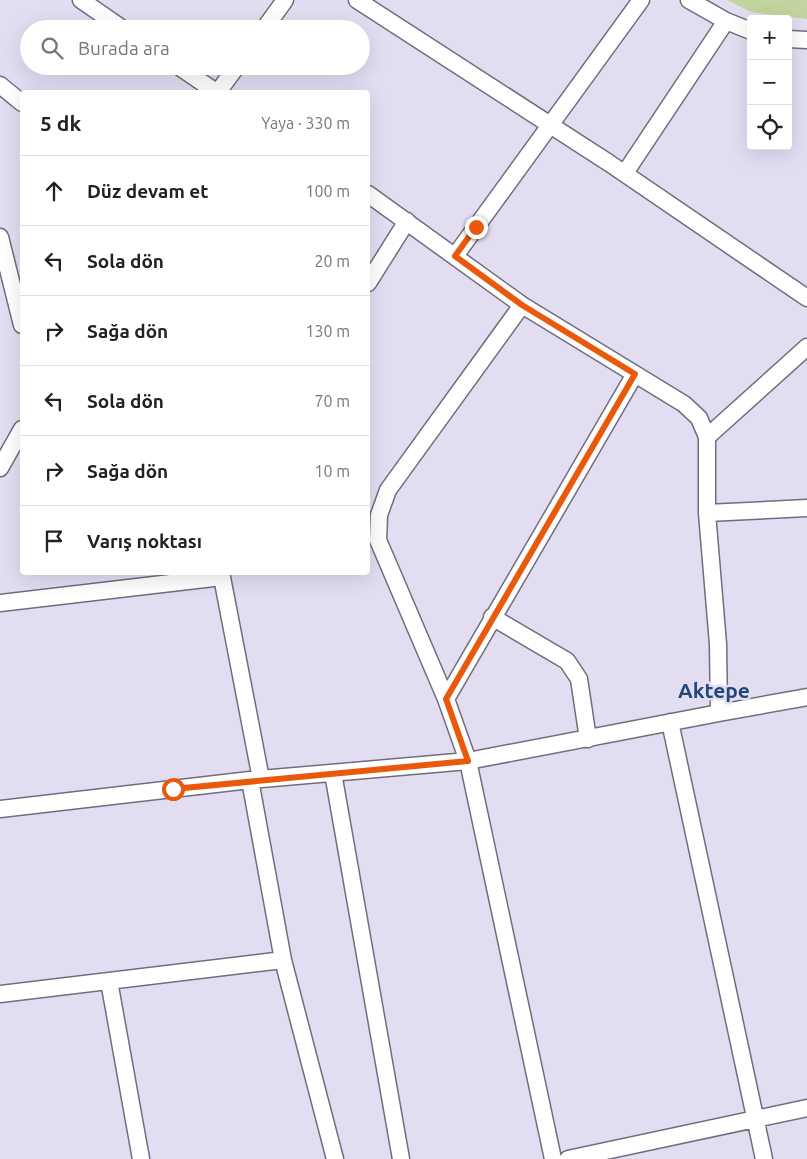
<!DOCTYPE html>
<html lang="tr">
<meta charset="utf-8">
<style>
body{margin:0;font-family:Ubuntu,sans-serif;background:#f2f2f2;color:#222}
.controls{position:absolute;right:15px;top:15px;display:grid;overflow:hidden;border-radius:5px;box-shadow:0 5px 20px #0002}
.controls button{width:45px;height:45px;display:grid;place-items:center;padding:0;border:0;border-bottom:1px solid #e0e0e0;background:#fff;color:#222;font:25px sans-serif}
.stop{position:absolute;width:15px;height:15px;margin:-11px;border:4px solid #ea580c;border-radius:50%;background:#fff}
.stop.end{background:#ea580c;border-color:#fff;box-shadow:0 1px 5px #0008}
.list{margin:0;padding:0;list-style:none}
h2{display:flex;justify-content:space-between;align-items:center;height:65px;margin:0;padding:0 20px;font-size:21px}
h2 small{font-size:16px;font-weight:400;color:#767676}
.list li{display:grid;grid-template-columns:32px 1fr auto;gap:15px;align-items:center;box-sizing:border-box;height:70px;padding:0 20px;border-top:1px solid #e0e0e0}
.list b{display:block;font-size:19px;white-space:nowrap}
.list em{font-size:16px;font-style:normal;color:#767676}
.icon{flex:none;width:28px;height:28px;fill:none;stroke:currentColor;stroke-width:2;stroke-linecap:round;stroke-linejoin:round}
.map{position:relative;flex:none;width:807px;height:1159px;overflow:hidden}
.search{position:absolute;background:#fff;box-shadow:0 5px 20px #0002;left:20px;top:20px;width:350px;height:55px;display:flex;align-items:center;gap:12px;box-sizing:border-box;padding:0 18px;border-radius:28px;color:#767676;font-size:19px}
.panel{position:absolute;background:#fff;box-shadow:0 5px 20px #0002;left:20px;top:90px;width:350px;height:485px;border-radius:5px}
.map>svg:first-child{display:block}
.green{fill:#c2d59e}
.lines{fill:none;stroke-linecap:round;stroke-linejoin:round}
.minor-casing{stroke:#716c7e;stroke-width:19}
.minor{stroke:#fff;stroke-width:16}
.route{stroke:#ea580c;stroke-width:6}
.labels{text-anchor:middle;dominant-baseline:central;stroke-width:5;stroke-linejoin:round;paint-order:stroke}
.district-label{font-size:21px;font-weight:bold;fill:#23477d;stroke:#e3ddf2}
</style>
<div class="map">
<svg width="807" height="1159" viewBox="0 0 807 1159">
<rect width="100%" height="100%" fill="#e3ddf2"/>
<path class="green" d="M727 0H807V19L751 12Z"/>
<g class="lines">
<defs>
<path id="minor" d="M81 0 123 29
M357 0 609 163 807 298
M689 0 726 21 751 31
M264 29 285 0
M788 39 807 40
M178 66 216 92
M0 85 22 103
M218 92 237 66
M625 173 726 21
M368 194 522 305 684 404 699 418 707 437
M0 237 22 325
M455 256 641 0
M368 283 407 221
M522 305 388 490 379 515 378 540 446 699 468 761 553 1159
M0 468 22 429
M707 513 807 508
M221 572 261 779
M0 603 222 577
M492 617 567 661 579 679 588 739
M446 699 635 374
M719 713 807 697
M670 722 764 1159
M333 773 401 1159
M250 780 283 960 335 1159
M0 809 250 780 468 761 719 713 718 644 707 513V437L807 347
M109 981 141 1159
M0 994 283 960
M568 1159 807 1108"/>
</defs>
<use href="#minor" class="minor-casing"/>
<use href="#minor" class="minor"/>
</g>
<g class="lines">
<path class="route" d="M173 789 468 761 446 699 635 374 522 305 455 256 476 227"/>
</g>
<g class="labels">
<g class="district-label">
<text x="714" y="690">Aktepe</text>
</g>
</g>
</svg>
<div class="controls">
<button>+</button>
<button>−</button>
<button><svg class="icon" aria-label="locate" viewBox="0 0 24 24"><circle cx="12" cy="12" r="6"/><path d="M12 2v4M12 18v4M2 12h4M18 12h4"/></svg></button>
</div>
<div class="stop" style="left:173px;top:789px"></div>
<div class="stop end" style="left:476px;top:227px"></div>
<div class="search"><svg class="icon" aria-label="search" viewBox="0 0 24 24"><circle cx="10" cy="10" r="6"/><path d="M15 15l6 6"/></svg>Burada ara</div>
<section class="panel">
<h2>5 dk<small>Yaya · 330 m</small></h2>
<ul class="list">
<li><svg class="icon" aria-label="ahead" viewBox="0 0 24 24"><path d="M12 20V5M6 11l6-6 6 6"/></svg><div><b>Düz devam et</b></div><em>100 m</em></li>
<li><svg class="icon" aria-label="left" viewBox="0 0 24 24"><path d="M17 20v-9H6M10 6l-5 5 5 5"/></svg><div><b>Sola dön</b></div><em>20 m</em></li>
<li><svg class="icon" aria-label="right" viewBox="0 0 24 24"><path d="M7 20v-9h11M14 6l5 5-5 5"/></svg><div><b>Sağa dön</b></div><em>130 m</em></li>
<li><svg class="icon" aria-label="left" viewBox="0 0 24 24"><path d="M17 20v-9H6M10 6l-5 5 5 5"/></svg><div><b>Sola dön</b></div><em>70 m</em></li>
<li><svg class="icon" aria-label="right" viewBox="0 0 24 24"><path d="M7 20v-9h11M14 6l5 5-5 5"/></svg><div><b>Sağa dön</b></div><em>10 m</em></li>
<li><svg class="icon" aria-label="arrive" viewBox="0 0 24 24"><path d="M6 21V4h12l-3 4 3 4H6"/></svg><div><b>Varış noktası</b></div></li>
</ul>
</section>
</div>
